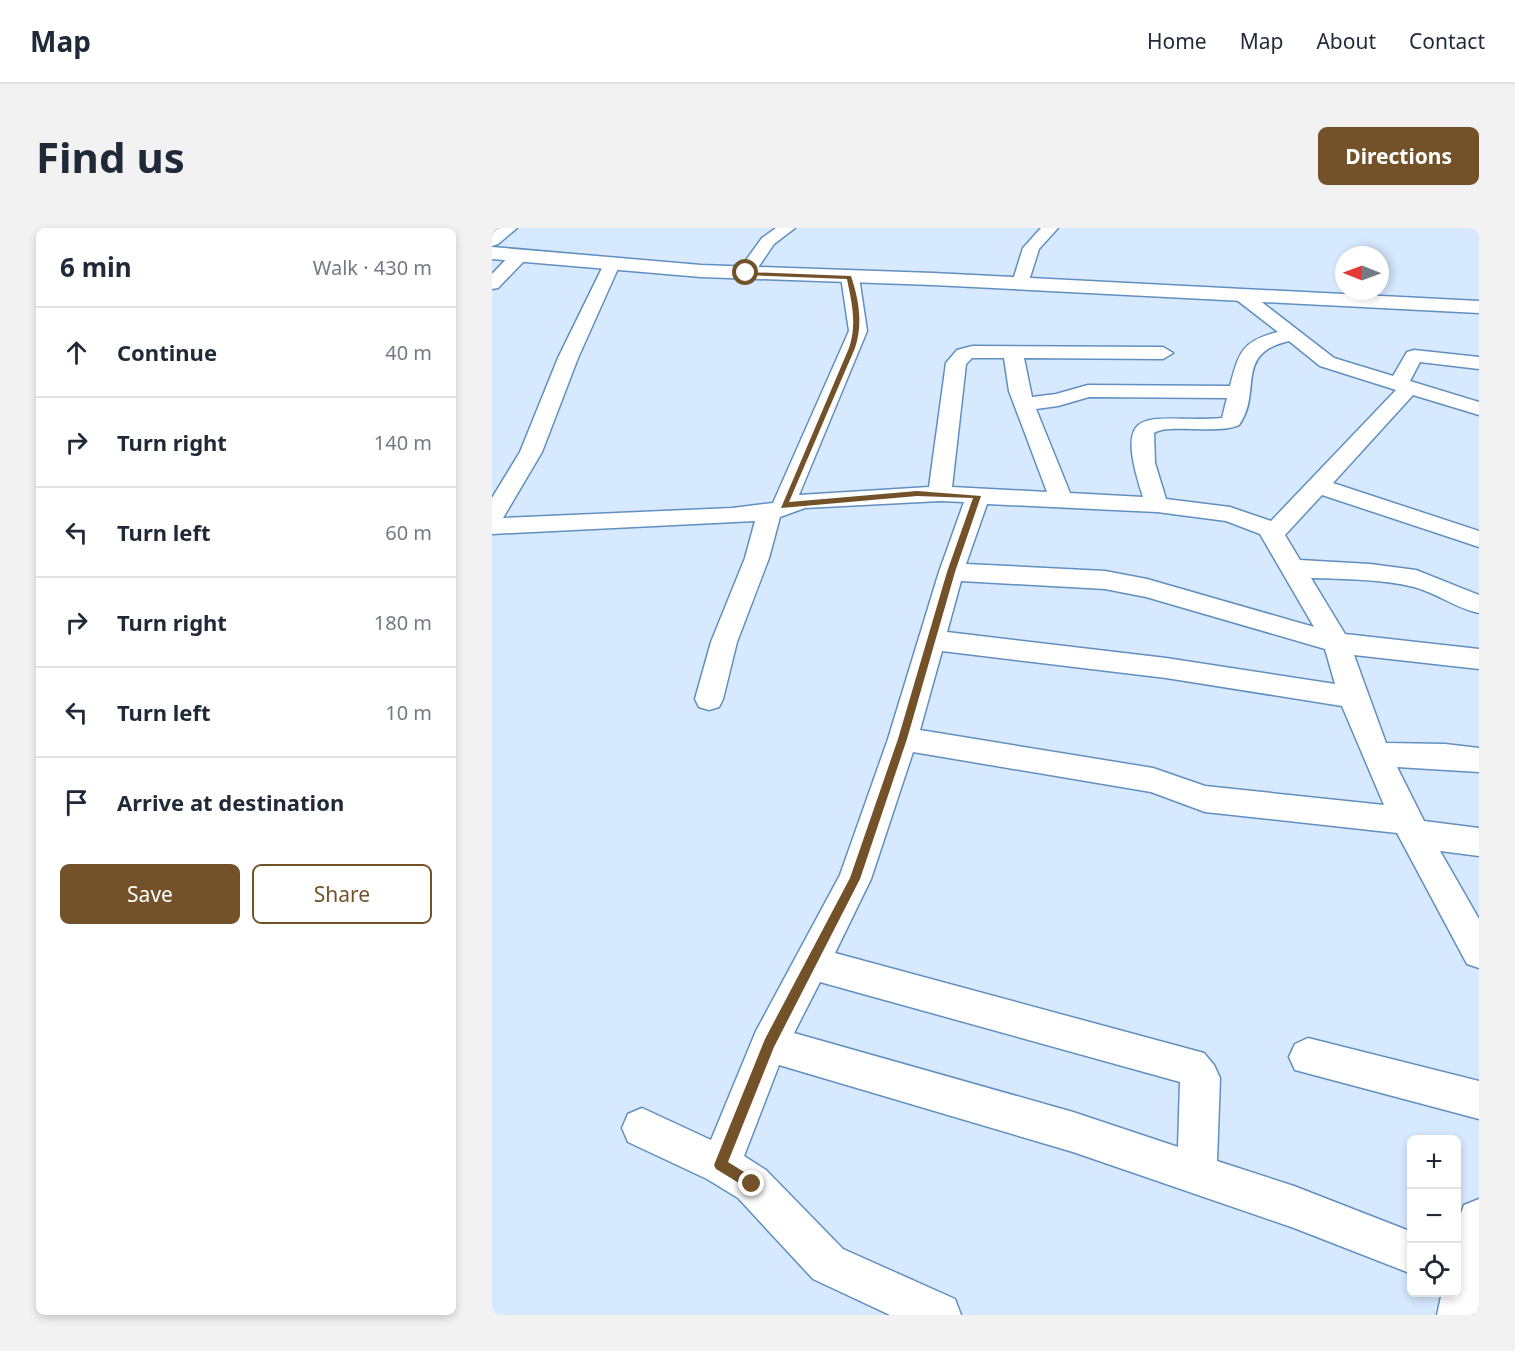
<!DOCTYPE html>
<meta charset="utf-8">
<style>
body{margin:0;font-family:"Noto Sans",sans-serif;background:#f2f2f3;color:#1f2937}
.controls{position:absolute;right:18px;bottom:18px;display:grid;overflow:hidden;border-radius:9px;box-shadow:0 3px 9px #0003}
.controls button{width:54px;height:54px;display:grid;place-items:center;padding:0;border:0;border-bottom:2px solid #e0e1e3;background:#fff;color:#1f2937;font:30px sans-serif}
.compass{position:absolute;left:843px;top:18px;width:54px;height:54px;border-radius:50%;background:#fff;box-shadow:0 3px 9px #0003;rotate:271deg}
.stop{position:absolute;width:18px;height:18px;margin:-14px;border:4px solid #735229;border-radius:50%;background:#fff}
.stop.end{background:#735229;border-color:#fff;box-shadow:0 2px 6px #0008}
.list{margin:0;padding:0;list-style:none}
h2{display:flex;justify-content:space-between;align-items:center;height:78px;margin:0;padding:0 24px;font-size:26px}
h2 small{font-size:20px;font-weight:400;color:#747a83}
.list li{display:grid;grid-template-columns:39px 1fr auto;gap:18px;align-items:center;box-sizing:border-box;height:90px;padding:0 24px;border-top:2px solid #e0e1e3}
.list b{display:block;font-size:22px;white-space:nowrap}
.list em{font-size:20px;font-style:normal;color:#747a83}
.actions{display:flex;gap:12px;padding:18px 24px}
.actions a{flex:1;padding:14px 0;border:2px solid #735229;border-radius:9px;text-align:center;font-size:21px;color:#735229}
.actions .main{background:#735229;color:#fff}
.icon{flex:none;width:33px;height:33px;fill:none;stroke:currentColor;stroke-width:2;stroke-linecap:round;stroke-linejoin:round}
.map{position:relative;flex:none;width:987px;height:1087px;overflow:hidden;border-radius:9px}
header{display:flex;align-items:center;gap:36px;box-sizing:border-box;height:84px;padding:0 30px;background:#fff;border-bottom:2px solid #e0e1e3}
header strong{font-size:28px}
nav{display:flex;gap:33px;margin-inline-start:auto;font-size:21px}
.intro{display:flex;align-items:center;justify-content:space-between;box-sizing:border-box;height:144px;padding:0 36px}
h1{margin:0;font-size:42px}
.button{padding:15px 27px;border-radius:9px;background:#735229;color:#fff;font-size:21px;font-weight:700}
main{display:flex;gap:36px;padding:0 36px}
aside{flex:1;background:#fff;border-radius:9px;box-shadow:0 3px 9px #0003}
.map>svg:first-child{display:block}
.lines{fill:none;stroke-linecap:round;stroke-linejoin:round}
.minor-casing{stroke:#608fc0;stroke-width:3}
.tertiary-casing{stroke:#608fc0;stroke-width:3}
.minor{fill:#fff;fill-rule:evenodd}
.tertiary{fill:#fff;fill-rule:evenodd}
.route{fill:#735229}
</style>
<header>
<strong>Map</strong>
<nav><a>Home</a><a>Map</a><a>About</a><a>Contact</a></nav>
</header>
<div class="intro"><h1>Find us</h1><a class="button">Directions</a></div>
<main>
<aside>
<h2>6 min<small>Walk · 430 m</small></h2>
<ul class="list">
<li><svg class="icon" aria-label="ahead" viewBox="0 0 24 24"><path d="M12 20V5M6 11l6-6 6 6"/></svg><div><b>Continue</b></div><em>40 m</em></li>
<li><svg class="icon" aria-label="right" viewBox="0 0 24 24"><path d="M7 20v-9h11M14 6l5 5-5 5"/></svg><div><b>Turn right</b></div><em>140 m</em></li>
<li><svg class="icon" aria-label="left" viewBox="0 0 24 24"><path d="M17 20v-9H6M10 6l-5 5 5 5"/></svg><div><b>Turn left</b></div><em>60 m</em></li>
<li><svg class="icon" aria-label="right" viewBox="0 0 24 24"><path d="M7 20v-9h11M14 6l5 5-5 5"/></svg><div><b>Turn right</b></div><em>180 m</em></li>
<li><svg class="icon" aria-label="left" viewBox="0 0 24 24"><path d="M17 20v-9H6M10 6l-5 5 5 5"/></svg><div><b>Turn left</b></div><em>10 m</em></li>
<li><svg class="icon" aria-label="arrive" viewBox="0 0 24 24"><path d="M6 21V4h12l-3 4 3 4H6"/></svg><div><b>Arrive at destination</b></div></li>
</ul>
<div class="actions"><a class="main">Save</a><a>Share</a></div>
</aside>
<div class="map">
<svg width="987" height="1087" viewBox="0 0 987 1087">
<rect width="100%" height="100%" fill="#d6e9ff"/>
<g class="lines">
<defs>
<path id="minor" d="M7 0H25L6 16 0 18V5Z
M284 0H303L282 16 259 50H247L244 46 270 10Z
M549 0H566L547 21 535 59H523L520 55 531 20Z
M27 23 35 28 33 32 6 60 0 61V46L21 24Z
M120 31 128 36 86 130 50 224 11 290 240 280 281 275 357 103 349 49 358 44 367 49 375 103 307 267 437 259 454 135 465 122 480 118 671 119 681 125 671 131 532 130 540 169 564 166 596 157 738 158C747 124 750 113 786 104L746 73 743 69 752 64 758 65 842 130 901 148 915 124 922 122 987 129V141L928 134 918 153 987 174V187L921 167 841 255 987 303V319L830 267 793 307 808 332 878 336 924 342 987 367V385C963 380 945 365 922 359 889 351 853 351 819 350L853 406 987 421V441L862 427 894 515 953 516 987 520V544L905 539 932 593 987 600V628L948 623 987 691V740L975 736 905 605 713 584 659 564 421 524 379 651 343 725 712 825 722 837 728 850 725 933 802 958 920 1004V1046L802 1000 581 924 287 837 252 928 274 942 351 1021 463 1071 469 1087H398L321 1051 246 970 215 951 136 914 130 900 136 886 150 880 219 912 264 803 348 647 396 511 447 344 472 274 448 273 313 280 288 289 277 330 245 414 231 471 227 479 217 482 207 479 203 471 219 414 253 330 263 293 0 306V270L28 224 66 130 112 36ZM797 113 828 138 904 162 779 293 738 279 674 271 663 235 662 205C676 195 724 207 747 197 771 164 741 126 797 113ZM480 130H512L517 163 555 264 460 259 474 136ZM597 169 735 170 730 190C660 196 618 168 651 269L578 265 544 181 566 178ZM495 276 665 284 734 293 768 306 822 399 655 351 613 343 474 336ZM469 353 613 361 654 369 833 421 843 456 674 430 455 404ZM450 423 674 450 850 478 892 577 713 558 661 540 428 502ZM328 754 688 854 686 919 581 884 302 805Z
M816 810 987 853V891L803 842 797 829 803 816Z
M987 971V1087H945L950 1064H964V1000L972 977Z"/>
<path id="tertiary" d="M0 19 209 37 441 45 987 73V85L441 57 209 49 0 31Z"/>
</defs>
<use href="#minor" class="minor-casing"/>
<use href="#tertiary" class="tertiary-casing"/>
<use href="#minor" class="minor"/>
<use href="#tertiary" class="tertiary"/>
</g>
<path class="route" d="M254 44 359 48C367 72 371 96 363 120L297 274 425 263 489 268 463 344 415 511 368 651 282 819 236 934 265 952 267 956 260 963 224 941 222 937 273 811 358 650 406 511 455 344 481 270 425 268 289 280 357 120C365 96 360 76 355 51L252 47Z"/>
</svg>
<div class="controls">
<button>+</button>
<button>−</button>
<button><svg class="icon" aria-label="locate" viewBox="0 0 24 24"><circle cx="12" cy="12" r="6"/><path d="M12 2v4M12 18v4M2 12h4M18 12h4"/></svg></button>
</div>
<svg class="compass" viewBox="-18 -18 36 36"><path d="M0-13l5 13h-10z" fill="#e53935"/><path d="M0 13l5-13h-10z" fill="#747a83"/></svg>
<div class="stop" style="left:254px;top:45px"></div>
<div class="stop end" style="left:260px;top:956px"></div>
</div>
</main>
